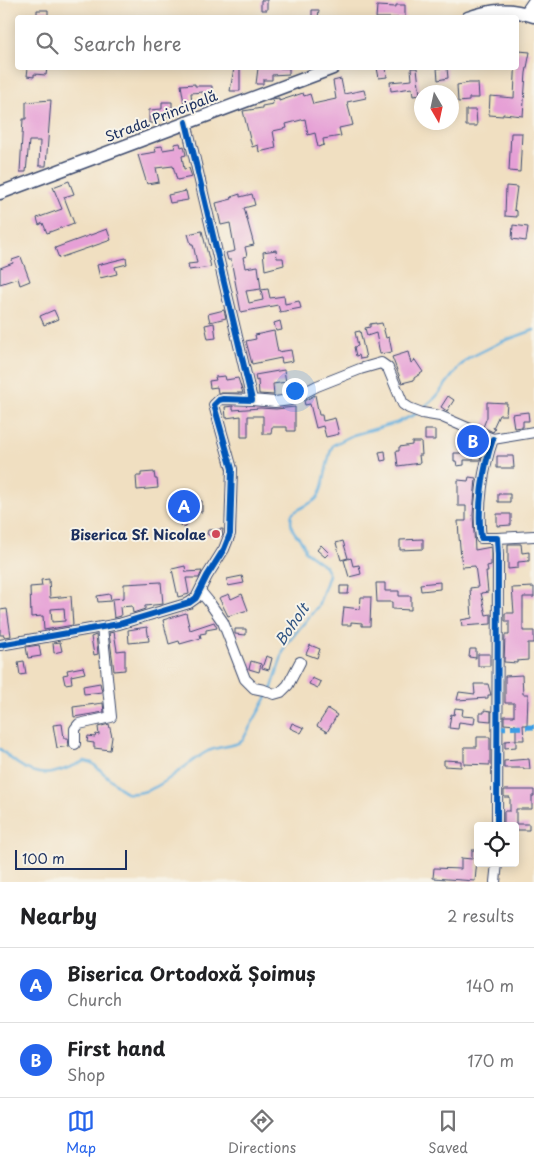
<!DOCTYPE html>
<meta charset="utf-8">
<style>
body{margin:0;font-family:"Playpen Sans",sans-serif;background:#f6f6f6;color:#202124}
.controls{position:absolute;right:15px;bottom:15px;display:grid;overflow:hidden;border-radius:5px;box-shadow:0 2px 12px #0003}
.controls button{width:45px;height:45px;display:grid;place-items:center;padding:0;border:0;border-bottom:1px solid #e0e0e0;background:#fff;color:#202124;font:25px sans-serif}
.compass{position:absolute;left:414px;top:85px;width:45px;height:45px;border-radius:50%;background:#fff;box-shadow:0 2px 12px #0003;rotate:171deg}
.scale{position:absolute;left:15px;bottom:12px;width:112px;box-sizing:border-box;padding-left:5px;border:2px solid #1b2f5e;border-top:0;font-size:14px;line-height:18px;white-space:nowrap;color:#1b2f5e;-webkit-text-stroke:4px #f7f3e8;paint-order:stroke}
.you{position:absolute;left:294px;top:390px;width:18px;height:18px;margin:-12px;border:4px solid #fff;border-radius:50%;background:#1a73e8;box-shadow:0 0 0 8px #1a73e833}
.badge{display:grid;place-items:center;width:32px;height:32px;border-radius:50%;background:#2563eb;color:#fff;font-size:16px;font-weight:700}
.pin{position:absolute;translate:-50% -50%;border:2px solid #fff;box-shadow:0 1px 5px #0006}
.list{margin:0;padding:0;list-style:none}
h2{display:flex;justify-content:space-between;align-items:center;height:65px;margin:0;padding:0 20px;font-size:21px}
h2 small{font-size:16px;font-weight:400;color:#757577}
.list li{display:grid;grid-template-columns:32px 1fr auto;gap:15px;align-items:center;box-sizing:border-box;height:75px;padding:0 20px;border-top:1px solid #e0e0e0}
.list b{display:block;font-size:19px;white-space:nowrap}
.list p{margin:0;font-size:16px;white-space:nowrap;color:#757577}
.list em{font-size:16px;font-style:normal;color:#757577}
.icon{flex:none;width:28px;height:28px;fill:none;stroke:currentColor;stroke-width:2;stroke-linecap:round;stroke-linejoin:round}
.map{position:relative;flex:none;width:534px;height:882px;overflow:hidden}
.search{position:absolute;background:#fff;box-shadow:0 2px 12px #0003;left:15px;right:15px;top:15px;height:55px;display:flex;align-items:center;gap:12px;box-sizing:border-box;padding:0 18px;border-radius:5px;color:#757577;font-size:19px}
.sheet{height:215px;background:#fff}
nav{display:flex;justify-content:space-around;align-items:center;box-sizing:border-box;height:70px;border-top:1px solid #e0e0e0;background:#fff;font-size:14px;color:#757577}
nav a{display:grid;justify-items:center;gap:2px}
nav .on{color:#2563eb}
.map>svg:first-child{display:block}
.lines{fill:none;stroke-linecap:round;stroke-linejoin:round}
.stream{stroke:#66b0de;stroke-width:2.5}
.building{fill:#e6a0d6;fill-rule:evenodd}
.minor-casing{stroke:#3b496d;stroke-width:12}
.major-casing{stroke:#3b496d;stroke-width:15}
.minor{stroke:#fff;stroke-width:10}
.major{stroke:#fff;stroke-width:12}
.quiet{stroke:#3b9de6;stroke-width:5;stroke-dasharray:10 5;stroke-linecap:butt}
.cycleway-casing{stroke:#f7f3e8;stroke-width:9}
.cycleway{stroke:#0057b8;stroke-width:6}
.poi-dot{fill:#d1495b;stroke:#f7f3e8;stroke-width:2}
.labels{text-anchor:middle;dominant-baseline:central;stroke-width:4;stroke-linejoin:round;paint-order:stroke}
.street-label{font-size:14px;fill:#1b2f5e;stroke:#f7f3e8}
.poi-label{font-size:14px;font-weight:bold;fill:#1b2f5e;stroke:#f7f3e8;text-anchor:end}
.water-label{font-size:15px;font-style:italic;fill:#325684;stroke:#f7f3e8}
</style>
<div class="map">
<svg width="534" height="882" viewBox="0 0 534 882">
<rect width="100%" height="100%" fill="#f7f3e8"/>
<filter id="ink" filterUnits="userSpaceOnUse"><feTurbulence type="fractalNoise" baseFrequency=".02" numOctaves="2"/><feDisplacementMap in="SourceGraphic" scale="10" xChannelSelector="R" yChannelSelector="G"/><feConvolveMatrix kernelMatrix="1 2 1 2 8 2 1 2 1" color-interpolation-filters="sRGB"/></filter>
<filter id="wash" filterUnits="userSpaceOnUse"><feTurbulence type="fractalNoise" baseFrequency=".0096" numOctaves="4" result="noise"/><feDisplacementMap in="SourceGraphic" scale="20" xChannelSelector="R" yChannelSelector="G"/><feGaussianBlur stdDeviation="1.12" result="paint"/><feColorMatrix in="noise" values="0 0 0 0 0 0 0 0 0 0 0 0 0 0 0 0 0 1.4 0 .05"/><feComposite in="paint" operator="in"/></filter>
<g filter="url(#wash)">
<rect width="100%" height="100%" fill="#f0dfc1"/>
<g class="lines">
<path class="stream" d="M421 410 436 397 459 367 469 358 501 342 534 330
M271 691 285 646 318 606 329 575 325 566 305 551C304 535 287 536 292 514 299 508 308 505 315 500 325 492 326 458 333 445L353 435 396 423 416 414
M0 749C6 754 12 760 18 764 44 782 60 771 85 761L92 763 126 793C158 797 181 765 208 751 219 746 233 747 242 741L268 695"/>
</g>
<g id="blocks">
<path class="building" d="M261 0H267V10H261Z
M396 5H405V18H376L377 6 396 7Z
M37 10H48V18H37Z
M312 10H319L318 18H312Z
M519 51 530 52 526 73 523 116 503 114V116L489 115 490 96 514 98 516 54H518Z
M28 68H47L46 75 34 74V77L27 76Z
M234 68H240V91H230Z
M258 68H289V74L272 75V80H263V84H256Z
M377 68H386L387 77 379 78Z
M411 68H417L420 95 413 96 412 88 391 91 390 82 412 80Z
M437 68H447L448 78 438 80Z
M341 79 344 94 364 90 366 98 347 102 353 125 339 128 341 136 323 139 324 145 318 147 315 133 308 135 305 119 286 124 287 128 273 131 276 148 259 152 258 145 252 147 243 111 262 108V106L273 104 272 99 279 98V101L303 93 304 96 310 94 313 104 336 99 333 81Z
M469 83H478L479 98H469V101L458 102 457 85Z
M195 84V86H212V99L205 100V95L203 94V92L191 93 192 103H184L181 85Z
M51 100 46 166H39L40 141H29L26 172H20L23 119H26V102Z
M162 102H172V116H156V123H149V110L162 109Z
M466 110H476L477 126H466Z
M511 133H522L520 172 509 171Z
M180 143 181 147 184 146 186 155 182 156 184 169 189 168 192 177 177 180 173 166 156 168 159 182 147 184 138 155 156 152 155 147 162 146 163 150 175 148 174 144Z
M69 181 74 194 64 197 74 223 47 233 43 223 39 225 37 218 62 209 53 187Z
M506 186 517 187 514 210 517 211V217L505 216Z
M186 191 188 200 170 203 168 195Z
M240 194V197L252 194 255 205 244 208 254 245 245 247 247 256 243 257 245 268 258 266 261 289 246 291 249 303 263 300 261 290 268 289 270 298 284 296 285 304 299 301 301 308 280 312 278 305 241 312 231 260H228L226 253 235 251 230 223 221 225 216 203 232 199 231 197Z
M513 225 528 227 526 241 512 239Z
M107 229 111 240 59 258 55 248Z
M202 231 211 267 189 270 188 264 197 263 193 244H191L188 234Z
M276 250 277 258H283L284 265 265 270 263 252Z
M21 257 30 281 20 285 18 278 0 284V268L13 263 12 260Z
M126 258 127 264 115 267 117 274 100 278 97 265Z
M54 310 58 319 44 325 40 316Z
M224 310 226 318 210 322 208 314Z
M280 321 282 330 276 331 274 323Z
M214 323 216 338 208 339 205 325Z
M376 323V324L382 323 386 338 389 337 392 352 380 354 376 333 367 336 365 328 370 327V324Z
M274 331 278 352 291 350 293 361 282 363 281 358 252 364 246 341 256 339 255 335Z
M360 331 366 358 360 359 359 355 356 356 354 347 358 346 355 332Z
M408 352 411 363 415 360 423 372 414 378V380L402 383 392 357Z
M284 370 286 382 273 384 274 395 259 394 258 380 256 381 255 375Z
M225 376 226 380 238 378 243 393H218L217 387 210 388 209 381 216 380 215 377Z
M315 395 319 415H322L323 421 335 418 339 434 326 437 323 426 316 428 310 404 305 405 304 401Z
M448 396 454 400 447 411 441 407Z
M487 402 507 403 506 415H499L493 428 495 429 493 432 483 427 487 417Z
M233 406V410L260 408 276 409 295 407V431H287V427H272L271 434H263V416H248V437H241V416L226 418 225 407Z
M528 412 529 421H523V427L514 428 512 414Z
M425 430H435V440H425Z
M467 437 479 440V450H482L480 460H464V465L457 466 456 461H454V453H466Z
M412 442H421L422 455H419L420 463 398 466 396 451H399V447L412 445Z
M385 451 386 460 381 461 379 452Z
M497 456H513L514 468H497Z
M154 472 155 479H157L158 488 137 490 136 476H141V473Z
M469 477 476 478 473 514 475 550 491 547V565L487 566 488 572H486L488 592 481 593 486 615 491 614V624L462 626 461 620 472 618 470 588 478 587 475 566 462 567 459 537 458 521H466V506H458V480L468 481Z
M498 494H510V502H498Z
M179 497 190 501H202V512H193V515L177 514 175 511 167 509V503Z
M497 514H511V525L497 526Z
M183 518 187 524 186 527 183 528 179 524Z
M223 529 222 536H210L207 534 208 530Z
M423 539V549L400 550V540Z
M343 541 348 558 341 560 336 543Z
M508 544H521L522 553 529 552V561L518 562V568L508 569Z
M321 545 329 553 325 557 317 550Z
M351 558 353 566 359 565 361 574 349 577 344 560Z
M185 566 186 572 202 571 199 578H186L189 594 178 597 172 569Z
M242 576 244 583 228 586 227 579Z
M49 579 50 598 71 596 73 625 44 630 43 616 31 617 30 587 42 586 41 580ZM64 608 65 621 52 622 51 609Z
M161 582 163 604 145 606V609L133 613 132 606 120 607 121 616 114 618 112 599 124 598V584Z
M440 582V589L421 591 420 584Z
M376 583H385V591H399V596H411V610L392 609V602H377Z
M340 586H349L348 594H340Z
M534 587V597H523V631H534V643H528V660L517 661V663L504 662 505 635H509V621H505V613H514L512 588Z
M110 594 111 601 98 602 97 596Z
M229 594 231 599 242 594 248 610 228 616 219 598Z
M361 597H371L370 626H362V623L351 622V625H342L344 607 360 609Z
M7 609 11 636 4 637V635H0V610Z
M186 613 190 630 214 622 217 628 206 630V633L200 634 201 638 180 644 179 641 169 644 163 620Z
M147 627 149 641 129 643 128 630Z
M235 629H246V635L235 634Z
M114 632 117 651 125 650V670L114 671 109 633Z
M96 635 98 654 94 655 91 637Z
M60 642 62 651 54 653 53 643Z
M39 645 41 656 28 658 26 647Z
M310 645 320 649 317 658 306 654Z
M470 649H476V658L469 657Z
M478 654H490V666H478Z
M266 656 272 658 269 670 262 668Z
M24 661 26 674 20 675 18 662Z
M251 661 261 664 259 672 249 669Z
M83 667 85 673 71 676 72 683 65 684 63 675 68 674 67 670Z
M522 675 523 694H528L527 725H523L524 740H516V725L504 724V716H514V703H505V676Z
M312 678 321 682 318 688 309 684Z
M100 683 102 692 84 694 83 686Z
M474 684H488L491 695H488V698L457 700 459 692 475 694Z
M103 703 104 712 74 717 73 707Z
M455 708 463 709 462 716 475 717 474 724 459 722 458 729 449 728 451 714 454 715Z
M328 709 337 715 327 732 317 726Z
M484 710 491 711V721L480 720V713H484Z
M292 723 304 728 301 733 290 728Z
M62 724 64 738H68L69 746 57 748 53 725Z
M109 724 112 737 110 750 94 748V743L87 742 88 736 95 737 96 734 99 735 98 727Z
M477 737H490V765L464 764V747H477Z
M516 740V747L505 748V741Z
M529 759 530 769H524V768H504V761Z
M444 760 461 761V767L444 766Z
M504 790H534V796H532V809H516V824H529V830H515V826H504V811H510V797H504Z
M472 850H478L475 881 433 878 434 868 461 869V858L472 859Z"/>
</g>
</g>
<g filter="url(#ink)">
<use href="#blocks" fill-opacity="0" stroke="#3b496d" stroke-width="1"/>
<g class="lines">
<defs>
<path id="minor" d="M525 13 534 0
M252 400 275 402 290 400 317 386 360 369 381 363 388 368 403 404 409 408 422 413 440 416 493 439 534 432
M493 439C483 467 477 509 481 538H497L498 555 497 826
M497 538 534 536
M200 591 209 602 223 622 245 679 254 688 264 690 274 694 281 692 288 685 300 662
M0 645 119 624 189 603 196 598 207 576 224 549 230 534 232 469 214 405 219 400 223 399 252 400 186 122
M75 744V729L79 724 111 717 102 627
M495 882 497 863"/>
<path id="major" d="M468 18C493 9 509 8 534 16
M0 193 333 68"/>
</defs>
<use href="#minor" class="minor-casing"/>
<use href="#major" class="major-casing"/>
<use href="#minor" class="minor"/>
<use href="#major" class="major"/>
<path class="quiet" d="M496 728 534 727"/>
<defs>
<path id="cycleway" d="M493 439C483 467 477 509 481 538H497L498 555 497 826
M0 645 119 624 189 603 196 598 207 576 224 549 230 534 232 469 214 405 219 400 223 399 252 400 186 122"/>
</defs>
<use href="#cycleway" class="cycleway-casing"/>
<use href="#cycleway" class="cycleway"/>
</g>
</g>
<circle class="poi-dot" cx="216" cy="534" r="5"/>
<g class="labels">
<g class="street-label">
<text transform="translate(161 116) rotate(-21)">Strada Principală</text>
</g>
<g class="poi-label">
<text x="206" y="534">Biserica Sf. Nicolae</text>
</g>
<g class="water-label">
<text transform="translate(291 624) rotate(-55)">Boholt</text>
</g>
</g>
</svg>
<div class="controls">
<button><svg class="icon" aria-label="locate" viewBox="0 0 24 24"><circle cx="12" cy="12" r="6"/><path d="M12 2v4M12 18v4M2 12h4M18 12h4"/></svg></button>
</div>
<svg class="compass" viewBox="-18 -18 36 36"><path d="M0-13l5 13h-10z" fill="#e53935"/><path d="M0 13l5-13h-10z" fill="#757577"/></svg>
<div class="scale">100 m</div>
<div class="you"></div>
<div class="pin badge" style="left:184px;top:506px">A</div>
<div class="pin badge" style="left:473px;top:441px">B</div>
<div class="search"><svg class="icon" aria-label="search" viewBox="0 0 24 24"><circle cx="10" cy="10" r="6"/><path d="M15 15l6 6"/></svg>Search here</div>
</div>
<section class="sheet">
<h2>Nearby<small>2 results</small></h2>
<ul class="list">
<li><span class="badge">A</span><div><b>Biserica Ortodoxă Șoimuș</b><p>Church</p></div><em>140 m</em></li>
<li><span class="badge">B</span><div><b>First hand</b><p>Shop</p></div><em>170 m</em></li>
</ul>
</section>
<nav>
<a class="on"><svg class="icon" aria-label="map" viewBox="0 0 24 24"><path d="M3 6l6-2 6 2 6-2v14l-6 2-6-2-6 2zM9 4v14M15 6v14"/></svg>Map</a>
<a><svg class="icon" aria-label="directions" viewBox="0 0 24 24"><path d="M12 3l9 9-9 9-9-9zM9 14v-3h6M13 9l2 2-2 2"/></svg>Directions</a>
<a><svg class="icon" aria-label="saved" viewBox="0 0 24 24"><path d="M7 4h10v16l-5-4-5 4z"/></svg>Saved</a>
</nav>
